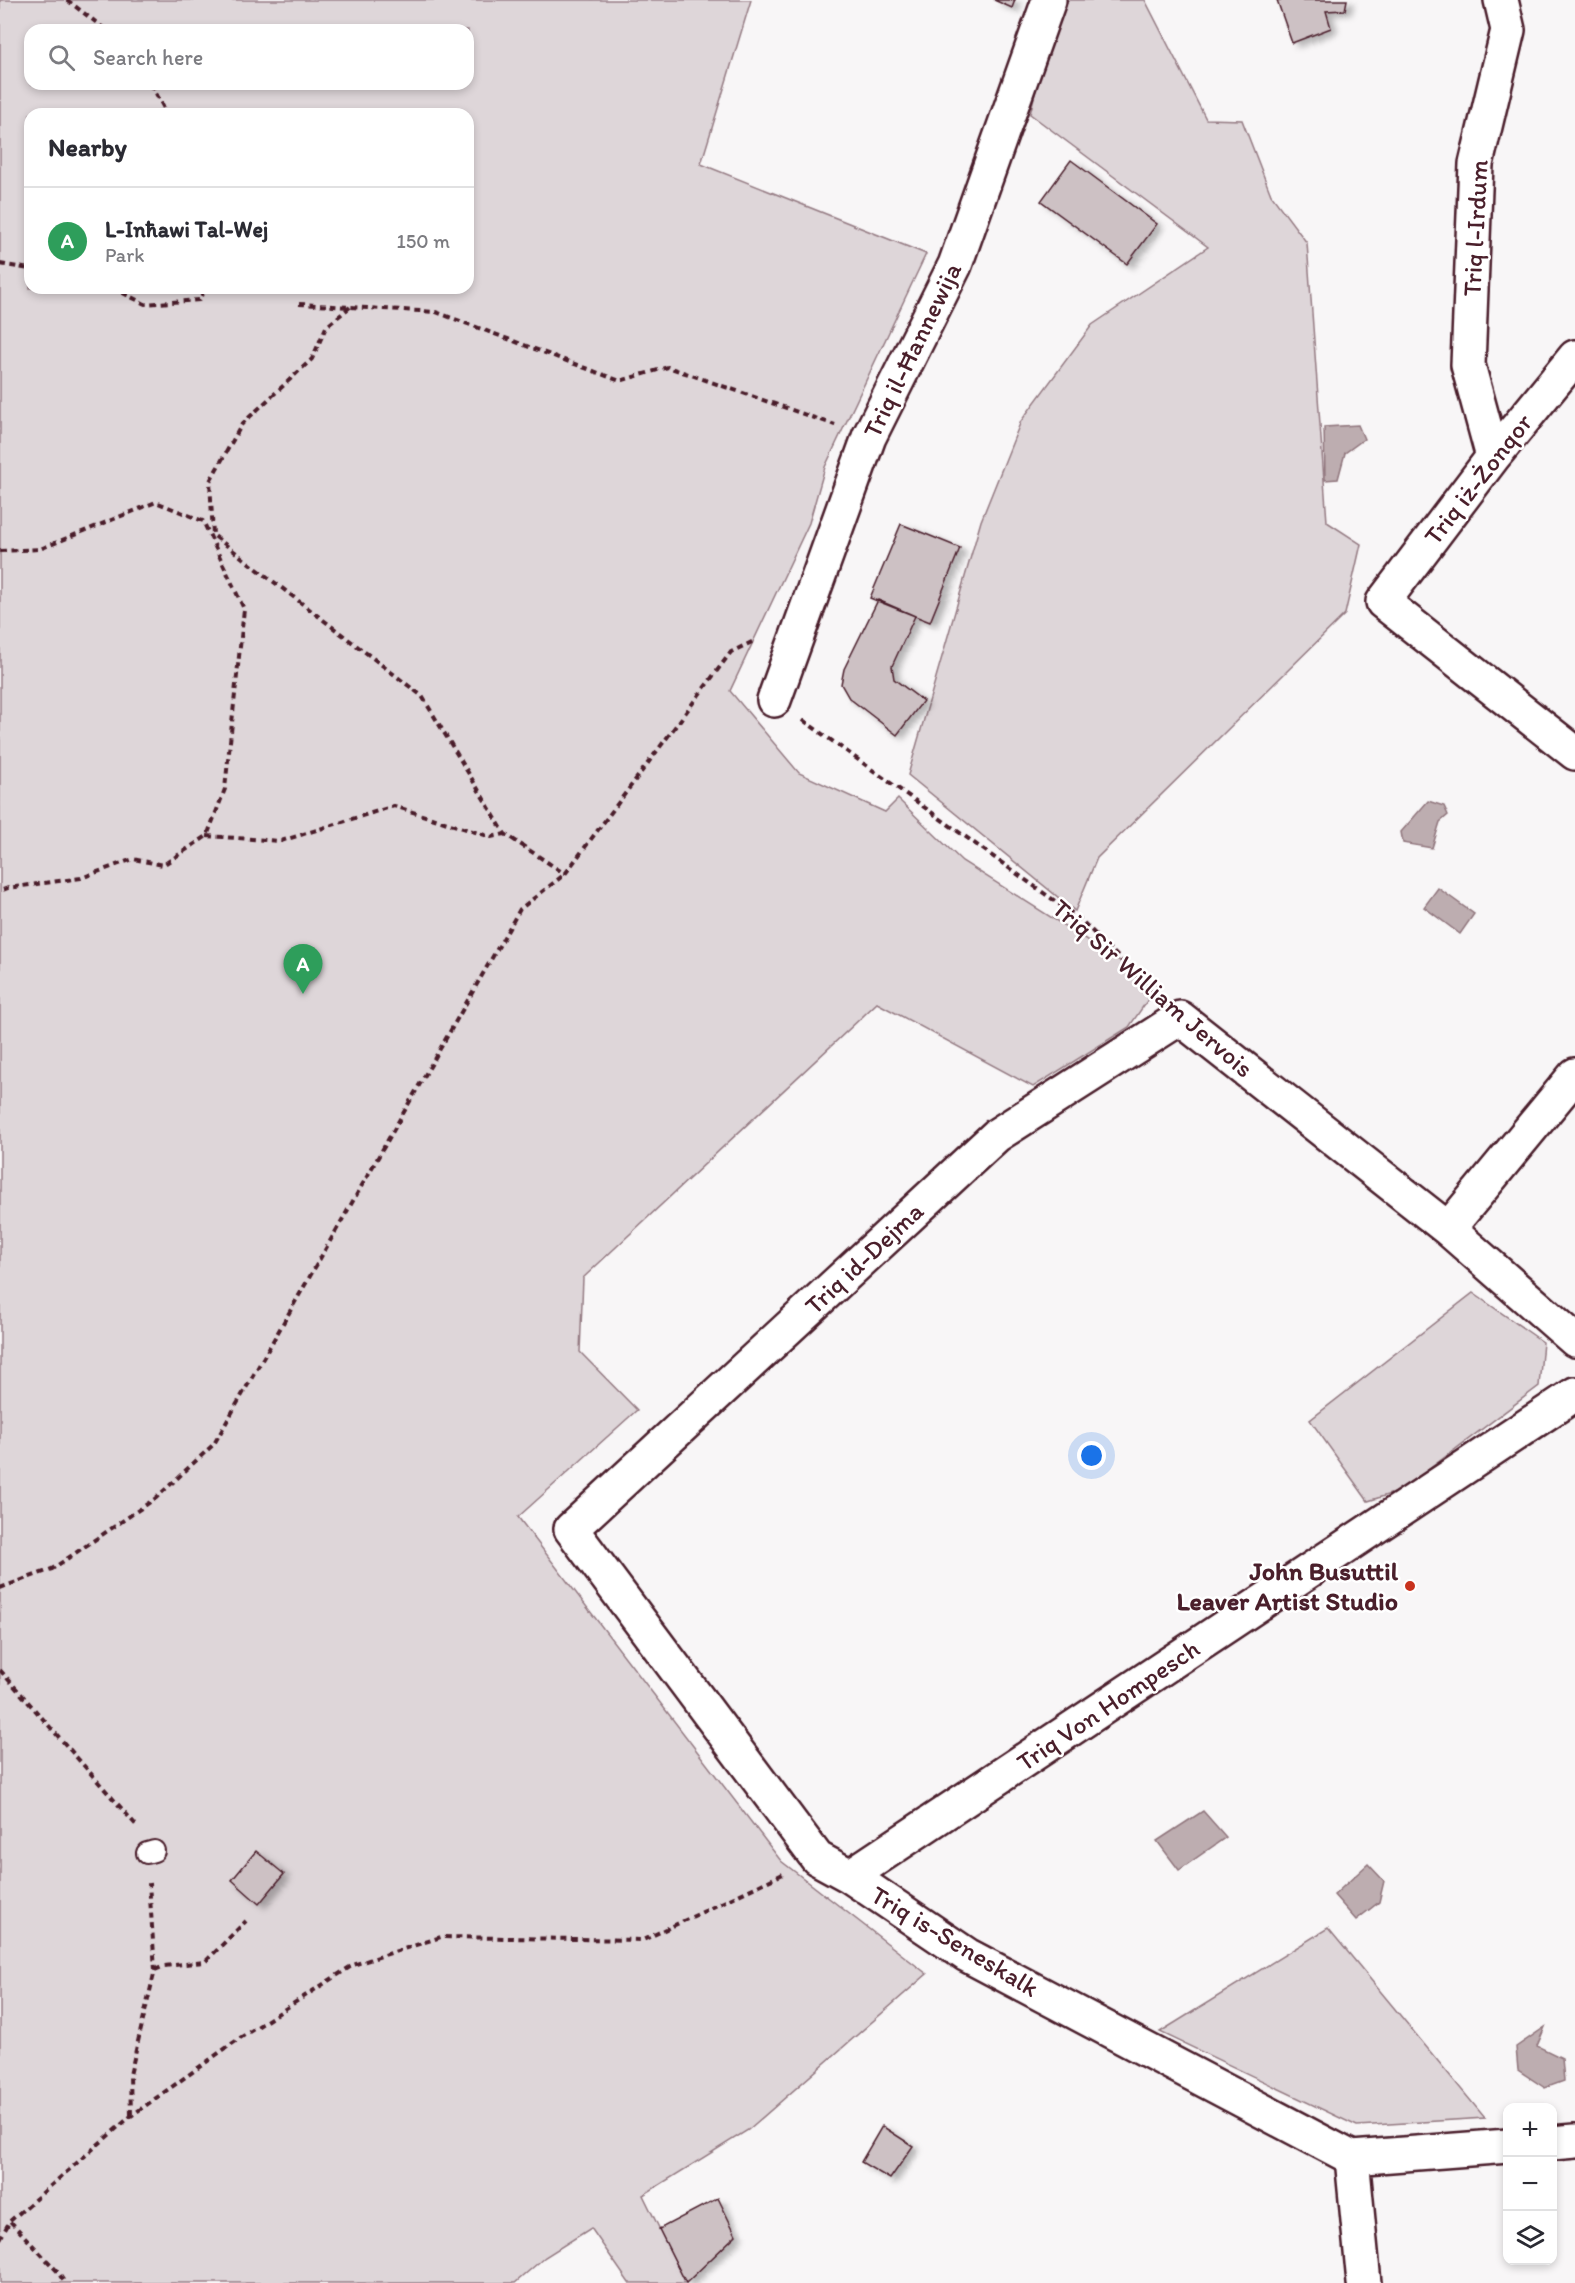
<!DOCTYPE html>
<meta charset="utf-8">
<style>
body{margin:0;font-family:Itim,sans-serif;background:#f7f7f7;color:#2b2b33}
.controls{position:absolute;right:18px;bottom:18px;display:grid;overflow:hidden;border-radius:12px;box-shadow:0 3px 9px #0003}
.controls button{width:54px;height:54px;display:grid;place-items:center;padding:0;border:0;border-bottom:2px solid #e1e1e2;background:#fff;color:#2b2b33;font:30px sans-serif}
.you{position:absolute;left:1092px;top:1456px;width:21px;height:21px;margin:-15px;border:4px solid #fff;border-radius:50%;background:#1a73e8;box-shadow:0 0 0 9px #1a73e833}
.badge{display:grid;place-items:center;width:39px;height:39px;border-radius:50%;background:#c8321e;color:#fff;font-size:20px;font-weight:700}
.pin{position:absolute;translate:-50% -50px;filter:drop-shadow(0 2px 3px #0008)}
.pin::after{content:'';position:absolute;top:32px;width:21px;height:18px;background:inherit;clip-path:polygon(0 0,100% 0,50% 100%)}
.list{margin:0;padding:0;list-style:none}
h2{display:flex;justify-content:space-between;align-items:center;height:78px;margin:0;padding:0 24px;font-size:26px}
h2 small{font-size:20px;font-weight:400;color:#7c7c81}
.list li{display:grid;grid-template-columns:39px 1fr auto;gap:18px;align-items:center;box-sizing:border-box;height:108px;padding:0 24px;border-top:2px solid #e1e1e2}
.list b{display:block;font-size:22px;white-space:nowrap}
.list p{margin:0;font-size:20px;white-space:nowrap;color:#7c7c81}
.list em{font-size:20px;font-style:normal;color:#7c7c81}
.icon{flex:none;width:33px;height:33px;fill:none;stroke:currentColor;stroke-width:2;stroke-linecap:round;stroke-linejoin:round}
.map{position:relative;flex:none;width:1575px;height:2283px;overflow:hidden}
.search{position:absolute;background:#fff;box-shadow:0 3px 9px #0003;left:24px;top:24px;width:450px;height:66px;display:flex;align-items:center;gap:15px;box-sizing:border-box;padding:0 21px;border-radius:18px;color:#7c7c81;font-size:22px}
.panel{position:absolute;background:#fff;box-shadow:0 3px 9px #0003;left:24px;top:108px;width:450px;height:186px;border-radius:18px}
.map>svg:first-child{display:block}
.green{fill:#ded6d9;stroke:#947a82;stroke-width:1.5;fill-rule:evenodd}
.water{fill:#bdadb0;stroke:#8f747b;stroke-width:1.5}
.building{fill:#cdc1c4;stroke:#4a1f2b;stroke-width:1.5;filter:url(#shadow)}
.lines{fill:none;stroke-linecap:round;stroke-linejoin:round}
.lane-casing{stroke:#4a1f2b;stroke-width:24}
.street-casing{stroke:#4a1f2b;stroke-width:38}
.path{stroke:#4a1f2b;stroke-width:4;stroke-dasharray:6 4.5;stroke-linecap:butt}
.lane{stroke:#fff;stroke-width:20}
.street{stroke:#fff;stroke-width:33}
.poi-dot{fill:#c8321e;stroke:#fff;stroke-width:2}
.labels{text-anchor:middle;dominant-baseline:central;stroke-width:5;stroke-linejoin:round;paint-order:stroke}
.street-label{font-size:26px;fill:#4a1f2b;stroke:#fff}
.poi-label{font-size:26px;font-weight:bold;fill:#4a1f2b;stroke:#fff;text-anchor:end}
</style>
<div class="map">
<svg width="1575" height="2283" viewBox="0 0 1575 2283">
<defs>
<filter id="shadow"><feDropShadow dx="6" dy="4" stdDeviation="3" flood-color="#0004"/></filter>
</defs>
<rect width="100%" height="100%" fill="#f8f6f7"/>
<filter id="ink" filterUnits="userSpaceOnUse"><feTurbulence type="fractalNoise" baseFrequency=".0167" numOctaves="2"/><feDisplacementMap in="SourceGraphic" scale="12" xChannelSelector="R" yChannelSelector="G"/><feConvolveMatrix kernelMatrix="1 2 1 2 8 2 1 2 1" color-interpolation-filters="sRGB"/></filter>
<g filter="url(#ink)">
<path class="green" d="M0 0H751L701 164 926 254 825 467 809 523 730 691 799 773 885 812 898 799 962 861 1158 985 1129 1027 1033 1087 877 1003 583 1278 580 1352 637 1410 518 1517 781 1861 927 1974 748 2130 643 2195 686 2283H629L591 2228 545 2257 515 2283H0ZM30 30H468V84H30ZM30 114H468V288H30Z
M1059 0H1145L1206 119 1242 120 1271 195 1307 243 1327 522 1361 544 1345 614 1097 858 1075 911 908 775 981 521 1021 421 1092 325 1208 247 1030 114 1056 7Z
M1473 1293 1543 1342 1539 1386 1400 1491 1368 1501 1310 1420Z
M1328 1928 1485 2118 1357 2126 1160 2032Z"/>
<path class="water" d="M1358 425 1364 439 1345 453 1338 479 1325 480 1324 427Z
M1428 801 1444 806 1448 815 1440 822 1432 848 1403 843 1401 832Z
M1438 888 1474 914 1460 934 1424 907Z
M1203 1811 1226 1837 1179 1870 1157 1841Z
M1368 1864 1384 1881 1379 1902 1356 1920 1334 1895Z
M1545 2027 1537 2046 1562 2058 1564 2081 1545 2088 1518 2070 1516 2047Z"/>
<path class="building" d="M994 0H1015L1012 8Z
M1277 0H1347L1345 10 1326 11 1331 28 1292 43Z
M1071 160 1157 224 1127 264 1041 201Z
M901 524 960 548 930 622 870 598Z
M878 600 915 616 892 666 894 679 923 701 897 735 849 698 841 684 844 669Z
M256 1851 284 1874 259 1904 232 1880Z
M882 2126 913 2146 890 2179 861 2162Z
M718 2198 736 2235 686 2283 659 2229Z"/>
<g class="lines">
<defs>
<path id="lane" d="M147 1853 154 1851"/>
<path id="street" d="M1575 357 1493 457 1383 602 1575 753
M1493 457 1468 365 1476 164 1508 30 1501 0
M774 700 869 437 955 265 1049 0
M1448 1229 1575 1075
M850 1876 1575 1394
M1552 2143 1575 2141
M1508 2146 1352 2158 967 1955 850 1876 817 1858 571 1529 997 1135 1180 1018 1448 1229 1575 1340
M1352 2158 1364 2283"/>
</defs>
<use href="#lane" class="lane-casing"/>
<use href="#street" class="street-casing"/>
<path class="path" d="M67 0 106 30
M151 84 167 114
M0 264 30 269
M113 288 145 304 199 300 205 288
M299 304 436 312 620 381 668 367 835 425
M350 307 326 327 312 359 242 424 210 481 213 535 422 696 505 834 565 874
M0 551 40 549 156 502 203 521 244 609 225 789 207 836 163 865 133 859 81 878 8 888 0 891
M803 720 1080 919 1154 993
M207 836 281 841 394 806 491 837 505 834
M0 1588 52 1569 156 1498 214 1444 520 909 565 874 731 652 754 641
M0 1670 136 1825
M155 1970 164 1966 205 1962 246 1921
M131 2115 130 2075 155 1970 149 1883
M10 2221 131 2116 240 2038 353 1965 441 1937 643 1940 783 1874
M0 2239 10 2221 57 2271 65 2283"/>
<use href="#lane" class="lane"/>
<use href="#street" class="street"/>
</g>
</g>
<circle class="poi-dot" cx="1410" cy="1586" r="6"/>
<g class="labels">
<g class="street-label">
<text transform="translate(1475 228) rotate(-87)">Triq l-Irdum</text>
<text transform="translate(912 350) rotate(-64)">Triq il-Ħannewija</text>
<text transform="translate(1478 479) rotate(-52)">Triq iż-Żonqor</text>
<text transform="translate(1153 988) rotate(41)">Triq Sir William Jervois</text>
<text transform="translate(864 1258) rotate(-43)">Triq id-Dejma</text>
<text transform="translate(1108 1705) rotate(-34)">Triq Von Hompesch</text>
<text transform="translate(955 1941) rotate(31)">Triq is-Seneskalk</text>
</g>
<g class="poi-label">
<text x="1398" y="1571">John Busuttil<tspan x="1398" dy="30">Leaver Artist Studio</tspan></text>
</g>
</g>
</svg>
<div class="controls">
<button>+</button>
<button>−</button>
<button><svg class="icon" aria-label="layers" viewBox="0 0 24 24"><path d="M12 4l9 5-9 5-9-5zM3 14l9 5 9-5"/></svg></button>
</div>
<div class="you"></div>
<div class="pin badge" style="left:303px;top:994px;background:#2e9e5b">A</div>
<div class="search"><svg class="icon" aria-label="search" viewBox="0 0 24 24"><circle cx="10" cy="10" r="6"/><path d="M15 15l6 6"/></svg>Search here</div>
<section class="panel">
<h2>Nearby<small></small></h2>
<ul class="list">
<li><span class="badge" style="background:#2e9e5b">A</span><div><b>L-Inħawi Tal-Wej</b><p>Park</p></div><em>150 m</em></li>
</ul>
</section>
</div>
